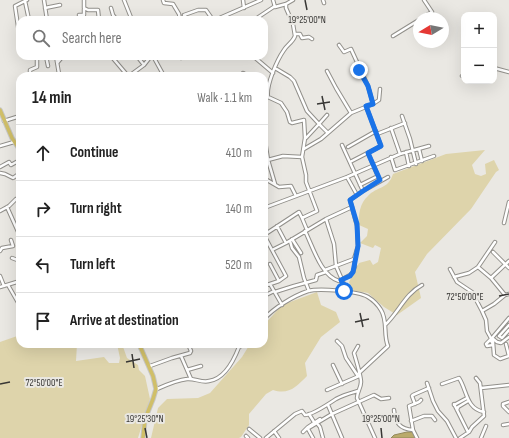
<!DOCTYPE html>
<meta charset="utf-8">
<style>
body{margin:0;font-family:"Sofia Sans Condensed",sans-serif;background:#f2f2f2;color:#222}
.controls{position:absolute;right:12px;top:12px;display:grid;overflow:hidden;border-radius:8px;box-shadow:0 4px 16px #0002}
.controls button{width:36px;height:36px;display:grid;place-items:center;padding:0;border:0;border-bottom:1px solid #e0e0e0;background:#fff;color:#222;font:20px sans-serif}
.compass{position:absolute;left:413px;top:12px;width:36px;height:36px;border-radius:50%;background:#fff;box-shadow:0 4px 16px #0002;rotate:260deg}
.stop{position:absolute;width:12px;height:12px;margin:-9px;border:3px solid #1a73e8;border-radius:50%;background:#fff}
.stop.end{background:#1a73e8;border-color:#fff;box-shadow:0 1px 4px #0008}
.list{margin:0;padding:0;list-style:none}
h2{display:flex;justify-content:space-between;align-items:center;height:52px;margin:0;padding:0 16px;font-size:17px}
h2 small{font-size:13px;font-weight:400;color:#767676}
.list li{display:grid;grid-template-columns:26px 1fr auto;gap:12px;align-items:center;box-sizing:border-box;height:56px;padding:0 16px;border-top:1px solid #e0e0e0}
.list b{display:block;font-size:15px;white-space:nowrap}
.list em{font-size:13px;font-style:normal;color:#767676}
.icon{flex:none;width:22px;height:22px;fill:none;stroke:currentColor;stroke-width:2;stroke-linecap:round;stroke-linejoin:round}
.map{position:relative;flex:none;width:509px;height:438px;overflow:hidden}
.search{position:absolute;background:#fff;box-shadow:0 4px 16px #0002;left:16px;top:16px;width:252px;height:44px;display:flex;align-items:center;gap:10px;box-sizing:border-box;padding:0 14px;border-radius:12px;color:#767676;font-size:15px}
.panel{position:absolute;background:#fff;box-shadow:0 4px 16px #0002;left:16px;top:72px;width:252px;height:276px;border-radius:12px}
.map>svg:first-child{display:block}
.green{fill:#ded4ab}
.water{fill:#baaa6b;stroke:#93885b}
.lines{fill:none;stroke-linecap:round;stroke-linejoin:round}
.minor-casing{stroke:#92908b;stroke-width:4.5}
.major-casing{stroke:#c7c7c6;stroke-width:5.5}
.minor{stroke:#fff;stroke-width:2.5}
.major{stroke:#d0bf68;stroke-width:3.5}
.route{stroke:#1a73e8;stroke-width:5}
.ticks{fill:none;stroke:#383735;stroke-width:1.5}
.ticks-label{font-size:10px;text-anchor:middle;fill:#383735;stroke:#eae8e3;stroke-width:4;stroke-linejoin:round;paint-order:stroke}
</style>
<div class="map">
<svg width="509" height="438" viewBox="0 0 509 438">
<rect width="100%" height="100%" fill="#eae8e3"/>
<path class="green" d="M485 150 472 165 475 174 481 176 486 174 485 164 494 160 499 170 496 172 471 209 427 254 415 272 421 298 397 315 384 307 368 293 351 290 349 282 359 263 370 260 373 265 378 262 381 248 375 245 373 248 360 243 367 236 368 229 359 225C358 215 360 203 368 196 377 186 388 190 393 174L446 154Z
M317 292 321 305 336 312 340 322 321 337 305 363 307 376C296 387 289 395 273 390L266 394 249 414V425L241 437 239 438H151L158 408 167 399 198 398 210 393 242 357 250 344H264V325L282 305Z
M20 335V344H77L76 361 104 357 109 363H119L120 358 117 344H122L127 358 138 365 139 370 145 376 150 399 138 438H0V342Z"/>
<path class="water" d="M407 432H413L416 438H391L394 435Z"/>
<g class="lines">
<defs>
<path id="minor" d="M44 0 47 20
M84 0V8L88 10H98L99 20
M124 0 132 20
M163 0 164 3 173 4 179 14 180 20
M243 0 244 8
M273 0 275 7 286 4
M323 0 324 3
M25 1 29 20
M45 8 60 5
M111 8 113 15 117 20
M422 18 432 12 424 0
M80 20 79 15H84V9
M187 20 184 15 198 10H206L213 20
M215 20 261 0
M254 20 275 6
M19 33 15 6 27 0
M295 34H300L302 38 309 37 312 39
M393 36 419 20
M339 45 344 52 351 49 368 86 373 104 351 113
M46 56 48 66
M56 56 59 74 58 76
M111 56 128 76
M137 56 144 65
M153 56 164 76
M180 56 181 58
M253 56 273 73
M58 62 63 56
M275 68 290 77 294 81 307 111 319 124 306 138
M494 68 509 72
M243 73 248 76
M30 76V70L37 67V56
M129 76 144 65 151 56
M462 76 464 74
M264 96 267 91
M373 104 379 100 380 89
M327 115 319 124 328 133
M402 116 410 139 416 164
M4 121 20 116
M391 128 400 154
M264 134 268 160 275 184
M377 134 405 123
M342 145 363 191
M0 146 14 142
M348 147 376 131
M304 149 321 139 351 113 336 88 327 71
M419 149 422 161
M406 152 409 166
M368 153 380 181
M391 157 395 170 434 156
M264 161 283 156 302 157
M350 162 381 146 366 106
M0 167 9 162 11 165 20 160
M0 173 5 174 13 178 20 173
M347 177 357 195
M264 180H267L279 187 291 186 296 196
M360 185 378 176
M7 207 20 236
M264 208 347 177 400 154 429 146
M0 211 9 206 16 199 20 197
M302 218 307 230
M326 219 352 207
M504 223 509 202
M277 226 286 243
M305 231C313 247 321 276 339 281L350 275 353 272 355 266 354 259 358 246 357 226 350 200 363 191 388 177
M292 239 301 253
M290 241 292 248 299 257 304 278 309 291
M272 250 286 243 326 219 334 244 336 266 347 291
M0 251 2 248 13 246 11 240
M493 252 509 268
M12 258 20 261
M270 264 279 281
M478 267 491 278 505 295
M450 269 457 282 472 292 482 311 494 304 505 295 509 294
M325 270 354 259
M0 276 4 286
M454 277 469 273 478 267 495 242
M491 278 509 261
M270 284 282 305
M8 285 20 306
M264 286 279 281 286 276 264 235 299 212 302 218 317 211 306 182V175L302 157 305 138 304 120 292 123 290 122 287 112 281 103 268 97C266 85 277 60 284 50 287 45 293 42 295 36L293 24 286 8V4L293 0
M0 287 20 281
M275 292 294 286 316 280 317 275 326 272
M264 296 274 291
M482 311 486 320 487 331 493 342 494 355 500 359 509 356
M509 318 492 338 497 342 501 343 509 337
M264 319C274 308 293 296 308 291 319 288 358 291 368 297 373 300 378 305 381 310 388 321 383 335 388 346L359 373
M385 325C399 312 405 294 422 285
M509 325 499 336 502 338 509 330
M490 340 492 342 493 345 487 346 486 344 491 339
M337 341 342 346 346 358 358 376
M506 344 509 356
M358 346 354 353C356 360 361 376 361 382 361 388 357 392 357 398L375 438
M181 356 191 379
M333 365 342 384
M150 366 172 358 190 353 191 351 188 344
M187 370 201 366
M427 383 433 401 438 411 447 421 456 438
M442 384 459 378C467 390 466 409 484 412
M481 388 509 385
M157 389C166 385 177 380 187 379 194 378 202 383 209 381 224 379 234 360 239 347L246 344
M327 390 359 376
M509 402 503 404V406L509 412
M415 404 412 396 413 395 429 388
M454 404 468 432
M328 405 342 438
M454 405 467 398
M394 410C395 423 400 429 413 430L417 438
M457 410 458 407 468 401
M309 414 314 422
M411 421 424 416H432L435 420
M316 422 320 427 323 438
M503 425 509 424
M249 429 260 438
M307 429 332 414 374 395 381 399 389 398
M308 429 313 438
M413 430 409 406 419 402 421 400
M274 431 279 438
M303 432 308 427 320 419
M246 436 248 438
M266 438 295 414 302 411 305 415C312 415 330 403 336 399 343 395 351 393 358 391
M460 438 469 432 472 427 484 416 480 383 476 378
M481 438 486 426"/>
<path id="major" d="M0 110 12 138 20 150
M139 344 153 376 156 389 153 399 145 419 143 438"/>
</defs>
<use href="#minor" class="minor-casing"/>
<use href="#major" class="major-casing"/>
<use href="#minor" class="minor"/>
<use href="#major" class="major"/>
</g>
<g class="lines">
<path class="route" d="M344 291 347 292 341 280 350 276 353 272 358 246 357 224 350 200 363 191 380 180 368 153 381 146 366 106 373 104 368 86 359 70"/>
</g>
<path class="ticks" d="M305 0 307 10M322 96 325 110M317 104 330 102M499 296 509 294M360 313 363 327M355 322 369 319M132 354 134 368M126 362 140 359M0 384 10 382M145 428 147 438M381 428 382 438"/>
<g class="ticks-label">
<text x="307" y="23">19°25'00"N</text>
<text x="465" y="300">72°50'00"E</text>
<text x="44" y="386">72°50'00"E</text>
<text x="145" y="422">19°25'30"N</text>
<text x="381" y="422">19°25'00"N</text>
</g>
</svg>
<div class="controls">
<button>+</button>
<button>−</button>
</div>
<svg class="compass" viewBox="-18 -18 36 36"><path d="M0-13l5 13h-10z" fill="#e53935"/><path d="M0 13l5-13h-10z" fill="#767676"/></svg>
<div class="stop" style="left:344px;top:291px"></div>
<div class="stop end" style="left:359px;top:70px"></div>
<div class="search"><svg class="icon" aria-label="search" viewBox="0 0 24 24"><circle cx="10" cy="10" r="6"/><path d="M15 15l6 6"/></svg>Search here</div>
<section class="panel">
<h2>14 min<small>Walk · 1.1 km</small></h2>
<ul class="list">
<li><svg class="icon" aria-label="ahead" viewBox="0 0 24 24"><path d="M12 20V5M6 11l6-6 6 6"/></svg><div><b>Continue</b></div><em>410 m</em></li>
<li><svg class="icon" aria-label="right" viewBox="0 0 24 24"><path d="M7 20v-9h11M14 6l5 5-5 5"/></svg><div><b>Turn right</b></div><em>140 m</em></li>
<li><svg class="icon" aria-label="left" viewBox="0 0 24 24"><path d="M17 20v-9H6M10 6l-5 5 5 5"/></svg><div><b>Turn left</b></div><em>520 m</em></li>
<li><svg class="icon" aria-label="arrive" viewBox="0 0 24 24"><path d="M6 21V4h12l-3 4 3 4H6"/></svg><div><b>Arrive at destination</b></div></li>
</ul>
</section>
</div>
